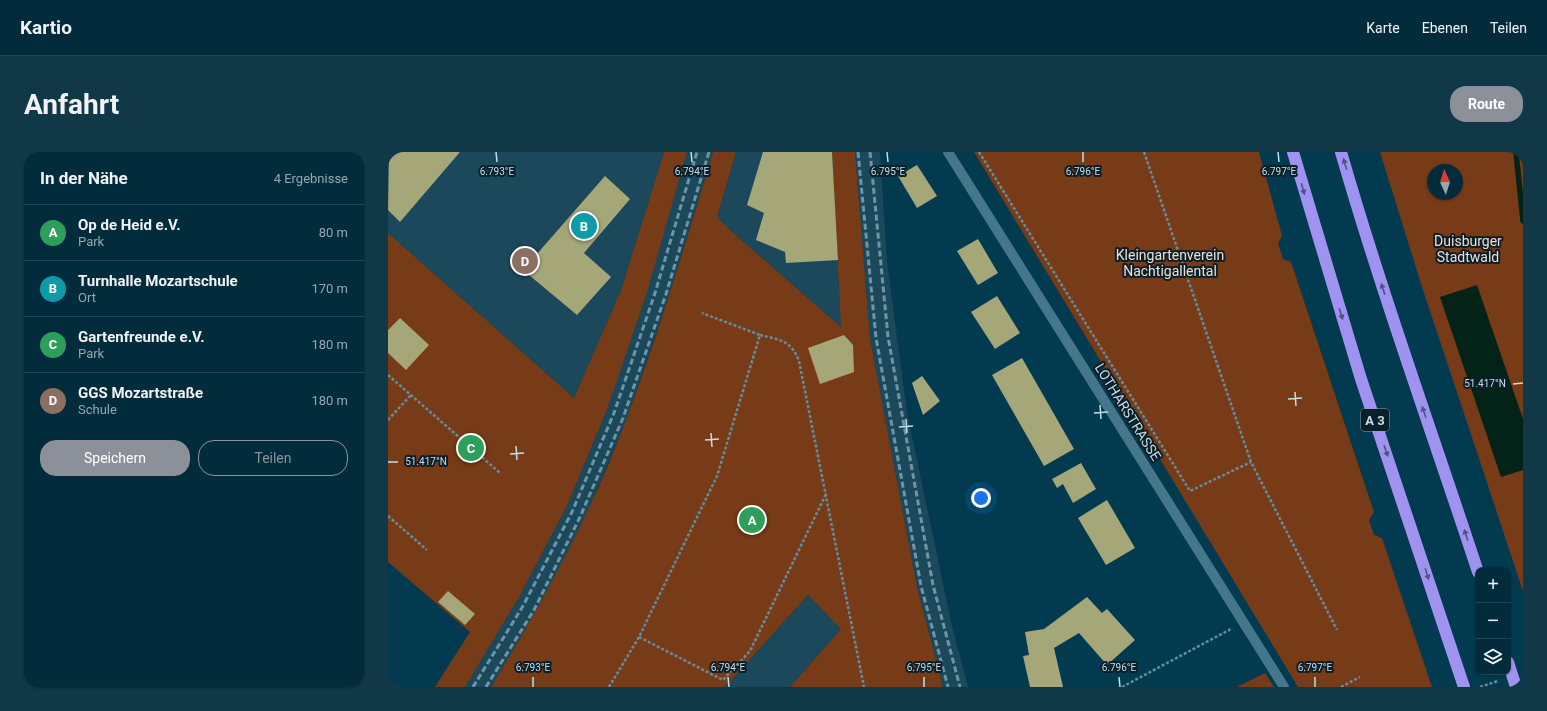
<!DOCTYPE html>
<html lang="de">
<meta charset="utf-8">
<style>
body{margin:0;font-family:Roboto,sans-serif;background:#103846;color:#f1f3f6}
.controls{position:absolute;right:12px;bottom:12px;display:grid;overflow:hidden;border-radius:8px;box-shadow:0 1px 3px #0004}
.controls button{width:36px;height:36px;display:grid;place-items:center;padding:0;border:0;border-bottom:1px solid #234855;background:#022c3b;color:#f1f3f6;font:20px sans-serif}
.compass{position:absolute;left:1039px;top:12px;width:36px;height:36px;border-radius:50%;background:#022c3b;box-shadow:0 1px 3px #0004;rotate:356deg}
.you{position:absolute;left:593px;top:346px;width:14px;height:14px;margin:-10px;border:3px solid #fff;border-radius:50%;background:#1a73e8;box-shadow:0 0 0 6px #1a73e833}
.badge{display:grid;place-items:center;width:26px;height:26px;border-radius:50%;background:#8c9099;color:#fff;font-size:13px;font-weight:700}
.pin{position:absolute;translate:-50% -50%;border:2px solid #fff;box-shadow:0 1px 4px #0006}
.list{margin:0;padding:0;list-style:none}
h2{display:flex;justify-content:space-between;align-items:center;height:52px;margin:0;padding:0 16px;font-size:17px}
h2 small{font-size:13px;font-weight:400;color:#96a7af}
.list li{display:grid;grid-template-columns:26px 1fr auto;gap:12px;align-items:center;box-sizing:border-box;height:56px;padding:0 16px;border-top:1px solid #234855}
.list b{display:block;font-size:15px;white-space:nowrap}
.list p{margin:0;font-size:13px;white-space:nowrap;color:#96a7af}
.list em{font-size:13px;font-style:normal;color:#96a7af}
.actions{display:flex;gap:8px;padding:12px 16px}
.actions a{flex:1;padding:9px 0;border:1px solid #8c9099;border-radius:16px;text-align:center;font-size:14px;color:#8c9099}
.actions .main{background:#8c9099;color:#fff}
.icon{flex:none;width:22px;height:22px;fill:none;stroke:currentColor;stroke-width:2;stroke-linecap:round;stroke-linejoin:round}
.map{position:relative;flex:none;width:1135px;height:535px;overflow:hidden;border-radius:16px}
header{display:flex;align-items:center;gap:24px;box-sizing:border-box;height:56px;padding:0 20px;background:#022c3b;border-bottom:1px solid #234855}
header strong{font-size:19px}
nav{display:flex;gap:22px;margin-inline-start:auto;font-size:14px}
.intro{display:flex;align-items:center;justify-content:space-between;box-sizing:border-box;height:96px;padding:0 24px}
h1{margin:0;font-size:28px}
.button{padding:10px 18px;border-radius:16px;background:#8c9099;color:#fff;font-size:14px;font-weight:700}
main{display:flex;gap:24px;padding:0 24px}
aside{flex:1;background:#022c3b;border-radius:16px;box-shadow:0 1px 3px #0004}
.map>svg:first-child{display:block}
.built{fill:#1b485b}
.green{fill:#773b17;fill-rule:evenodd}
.water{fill:#032218}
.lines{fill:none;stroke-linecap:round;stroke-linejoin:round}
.stream{stroke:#032218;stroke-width:5.5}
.building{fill:#a6a779}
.path{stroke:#648d9e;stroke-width:2.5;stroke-dasharray:3 2;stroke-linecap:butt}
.minor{stroke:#45768c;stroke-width:10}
.motorway{stroke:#a092f0;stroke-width:12}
.rail{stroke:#6e95a6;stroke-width:3;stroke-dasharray:6 3;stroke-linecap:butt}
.oneway{fill:#4e5382}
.ticks{fill:none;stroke:#c5deeb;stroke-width:1.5}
.labels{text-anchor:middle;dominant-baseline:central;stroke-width:4;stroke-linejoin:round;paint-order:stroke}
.shield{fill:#0b1f28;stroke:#8da5b0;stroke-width:1}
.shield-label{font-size:13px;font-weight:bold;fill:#c5deeb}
.park-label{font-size:14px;fill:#f1ddd2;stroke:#0b1f28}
.street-label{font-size:14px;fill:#c5deeb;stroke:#0b1f28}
.ticks-label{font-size:10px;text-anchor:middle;fill:#c5deeb;stroke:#0b1f28;stroke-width:4;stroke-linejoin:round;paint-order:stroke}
</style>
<header>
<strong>Kartio</strong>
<nav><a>Karte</a><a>Ebenen</a><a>Teilen</a></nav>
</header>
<div class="intro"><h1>Anfahrt</h1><a class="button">Route</a></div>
<main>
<aside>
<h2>In der Nähe<small>4 Ergebnisse</small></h2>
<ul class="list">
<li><span class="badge" style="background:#2e9e5b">A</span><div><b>Op de Heid e.V.</b><p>Park</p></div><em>80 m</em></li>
<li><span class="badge" style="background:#0f9aa8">B</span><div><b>Turnhalle Mozartschule</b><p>Ort</p></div><em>170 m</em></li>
<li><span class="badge" style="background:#2e9e5b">C</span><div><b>Gartenfreunde e.V.</b><p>Park</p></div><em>180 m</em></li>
<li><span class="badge" style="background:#8d6e63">D</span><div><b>GGS Mozartstraße</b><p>Schule</p></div><em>180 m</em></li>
</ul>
<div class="actions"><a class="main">Speichern</a><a>Teilen</a></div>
</aside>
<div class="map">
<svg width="1135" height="535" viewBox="0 0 1135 535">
<rect width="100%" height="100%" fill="#023b4f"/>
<path class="built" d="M0 0H276L233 138 186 246 0 81Z
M299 0H325L281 143 238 269 196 368 149 461 103 535H77L130 447 179 354 220 255Z
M348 0H444L453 175 343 79 329 65Z
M467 0H492L499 110 519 261 564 474 580 535H555L529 435 482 186Z
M420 443 453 477 402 535H337Z"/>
<path class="green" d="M276 0H299L259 140 220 255 179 354 130 447 77 535H47L82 480 0 410V81L186 246 233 138Z
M325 0H348L329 65 343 79 453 175 444 0H467L482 186 529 435 555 535H402L453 477 420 443 337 535H103C155 450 203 362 238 268 271 180 298 90 325 0Z
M586 0H871L894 84 890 91 895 107 903 110 986 360 981 368 986 383 994 386 1044 535H910Z
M992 0H1135V439L1034 135ZM1045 18H1069V42H1045Z
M877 521 886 535H849Z"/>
<path class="water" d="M1089 133 1135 267V318L1113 325 1052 145Z"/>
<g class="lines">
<path class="stream" d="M1128 0 1135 69"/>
</g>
<path class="building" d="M1 0H72L12 70 0 58Z
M375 0H444L450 108 398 111 397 100 368 88 376 61 359 53Z
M529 13 549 44 529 56 510 24Z
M217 24 242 47 196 101 223 125 189 163 135 118Z
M590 87 610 121 590 133 569 99Z
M609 144 632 181 607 197 583 160Z
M12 166 41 193 18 218 0 201V178Z
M456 183 465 193 466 220 432 232 420 196Z
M634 206 686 297 656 314 604 223Z
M534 224 552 249 535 263 524 231Z
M693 311 708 337 685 351 675 332 669 336 664 327Z
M719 348 747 396 718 413 690 366Z
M60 439 87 462 77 473 50 450Z
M699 445 714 461 719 457 747 488 719 513 691 481 666 496 675 535H642L635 504 641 503 637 480 656 477Z"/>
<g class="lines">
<path class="path" d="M591 0 802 339 863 310
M756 0 863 310 949 478
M372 183C392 188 403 188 411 209L476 535
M0 223 112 321
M0 268 23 243
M0 364 39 398
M251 485 335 528 362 499 438 342
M221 535 251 485 329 324 372 183 314 161
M734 535 843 477
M953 535 972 525
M1092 535 1110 529"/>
<path class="minor" d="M560 0 896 535"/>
<path class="motorway" d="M905 0 973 227 1076 535
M953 0C994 142 1044 280 1090 420
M1120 510 1128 535"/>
<path class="rail" d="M470 0 488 186 533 434 560 535
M482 0 500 185 545 433 572 535
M85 535 135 454 184 360 226 261 267 141 309 0
M98 535 146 458 192 365 235 266 278 142 321 0"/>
</g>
<defs><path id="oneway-solid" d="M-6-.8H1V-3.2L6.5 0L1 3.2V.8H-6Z"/></defs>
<g class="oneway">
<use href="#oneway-solid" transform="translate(957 12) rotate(-106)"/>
<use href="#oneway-solid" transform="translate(915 37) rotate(74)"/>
<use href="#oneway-solid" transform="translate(995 137) rotate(-108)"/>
<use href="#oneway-solid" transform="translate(953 162) rotate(73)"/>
<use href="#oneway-solid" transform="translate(1036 260) rotate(-109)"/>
<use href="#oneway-solid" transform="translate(998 299) rotate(71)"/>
<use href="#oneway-solid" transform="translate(1078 383) rotate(-108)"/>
<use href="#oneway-solid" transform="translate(1039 422) rotate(72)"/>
</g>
<path class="ticks" d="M108 0 109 10M303 0 304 10M499 0 500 10M695 0V10M890 0 891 10M1125 232 1135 231M907 240 908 254M900 247 914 246M712 253 713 267M706 261 720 260M518 267 519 281M511 275 525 274M323 281 324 295M317 288 331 287M128 294 129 308M122 302 136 301M0 310H10M145 525V535M340 525 341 535M536 525V535M731 525 732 535M927 525V535"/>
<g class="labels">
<rect class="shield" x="973" y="257" width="28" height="22" rx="3"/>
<g class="shield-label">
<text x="987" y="268">A 3</text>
</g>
<g class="park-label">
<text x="1080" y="89">Duisburger<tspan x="1080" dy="16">Stadtwald</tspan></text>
<text x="782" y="103">Kleingartenverein<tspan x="782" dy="16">Nachtigallental</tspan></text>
</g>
<g class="street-label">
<text transform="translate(740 260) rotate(58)">LOTHARSTRASSE</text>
</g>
</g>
<g class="ticks-label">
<text x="109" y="23">6.793°E</text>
<text x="304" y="23">6.794°E</text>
<text x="500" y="23">6.795°E</text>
<text x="695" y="23">6.796°E</text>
<text x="891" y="23">6.797°E</text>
<text x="1097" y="235">51.417°N</text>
<text x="38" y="313">51.417°N</text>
<text x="145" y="519">6.793°E</text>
<text x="340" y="519">6.794°E</text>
<text x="536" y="519">6.795°E</text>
<text x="731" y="519">6.796°E</text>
<text x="927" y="519">6.797°E</text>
</g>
</svg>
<div class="controls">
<button>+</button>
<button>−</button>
<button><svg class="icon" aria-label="layers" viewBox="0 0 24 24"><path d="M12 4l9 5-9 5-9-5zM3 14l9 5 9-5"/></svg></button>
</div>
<svg class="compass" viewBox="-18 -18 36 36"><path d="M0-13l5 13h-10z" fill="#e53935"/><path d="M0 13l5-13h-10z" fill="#96a7af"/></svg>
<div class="you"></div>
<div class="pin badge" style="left:364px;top:368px;background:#2e9e5b">A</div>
<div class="pin badge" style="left:196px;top:74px;background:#0f9aa8">B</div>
<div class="pin badge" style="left:83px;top:296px;background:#2e9e5b">C</div>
<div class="pin badge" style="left:137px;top:109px;background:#8d6e63">D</div>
</div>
</main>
